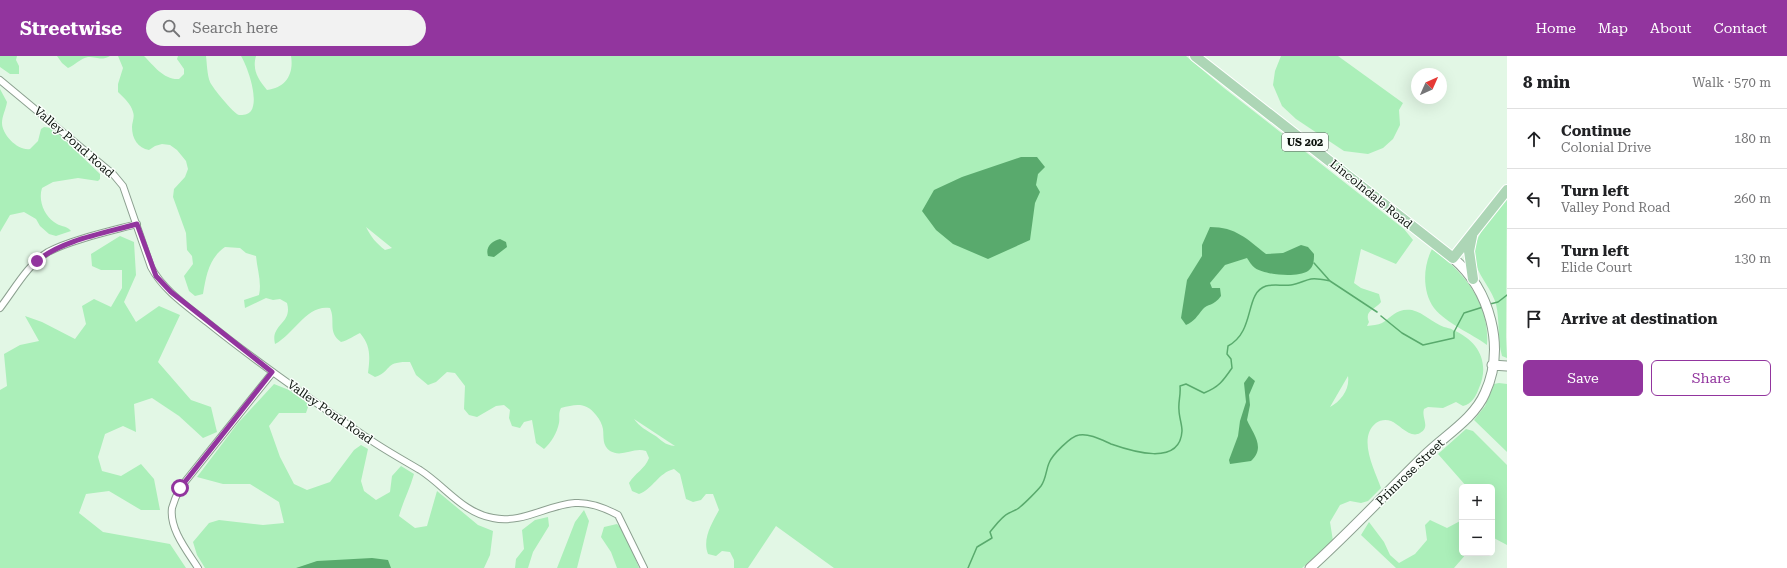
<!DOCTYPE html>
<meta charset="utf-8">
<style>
body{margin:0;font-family:"Roboto Serif",serif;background:#f2f2f2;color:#202124}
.controls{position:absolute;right:12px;bottom:12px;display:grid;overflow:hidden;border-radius:6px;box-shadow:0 4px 16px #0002}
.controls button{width:36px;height:36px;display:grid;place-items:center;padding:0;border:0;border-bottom:1px solid #e0e0e0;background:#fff;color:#202124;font:20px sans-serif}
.compass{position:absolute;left:1411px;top:12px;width:36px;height:36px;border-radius:50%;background:#fff;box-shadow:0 4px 16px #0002;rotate:45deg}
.stop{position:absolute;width:12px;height:12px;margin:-9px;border:3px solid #92359e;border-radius:50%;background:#fff}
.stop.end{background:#92359e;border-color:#fff;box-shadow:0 1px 4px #0008}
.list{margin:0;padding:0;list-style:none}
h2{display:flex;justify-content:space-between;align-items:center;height:52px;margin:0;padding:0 16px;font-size:17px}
h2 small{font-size:13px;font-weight:400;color:#757577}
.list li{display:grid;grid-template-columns:26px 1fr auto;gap:12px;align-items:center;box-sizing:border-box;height:60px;padding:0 16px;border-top:1px solid #e0e0e0}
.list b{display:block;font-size:15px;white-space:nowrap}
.list p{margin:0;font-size:13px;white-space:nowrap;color:#757577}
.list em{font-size:13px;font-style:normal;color:#757577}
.actions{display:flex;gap:8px;padding:12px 16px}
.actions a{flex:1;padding:9px 0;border:1px solid #92359e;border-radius:6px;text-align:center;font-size:14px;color:#92359e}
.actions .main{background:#92359e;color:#fff}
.icon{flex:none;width:22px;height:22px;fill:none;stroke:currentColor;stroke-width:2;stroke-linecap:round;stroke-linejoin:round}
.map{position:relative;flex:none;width:1507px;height:512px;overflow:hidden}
header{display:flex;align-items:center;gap:24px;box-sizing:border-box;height:56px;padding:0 20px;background:#92359e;color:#fff}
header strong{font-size:19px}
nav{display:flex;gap:22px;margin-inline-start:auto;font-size:14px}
.search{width:280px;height:36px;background:#f2f2f2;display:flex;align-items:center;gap:10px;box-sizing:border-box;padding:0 14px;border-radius:22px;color:#757577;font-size:15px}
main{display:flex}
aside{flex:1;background:#fff}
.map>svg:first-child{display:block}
.green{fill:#abefb9;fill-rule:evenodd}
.water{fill:#59aa6d}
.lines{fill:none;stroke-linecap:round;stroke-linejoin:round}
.stream{stroke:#59aa6d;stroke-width:1.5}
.street-casing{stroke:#8ca090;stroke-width:8}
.secondary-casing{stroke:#8ca090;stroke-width:11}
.primary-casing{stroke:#fff;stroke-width:12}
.street{stroke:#fff;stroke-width:6}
.secondary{stroke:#fff;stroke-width:9}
.primary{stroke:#add6b6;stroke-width:10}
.route{stroke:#92359e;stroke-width:5}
.labels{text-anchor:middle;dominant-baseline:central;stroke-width:3;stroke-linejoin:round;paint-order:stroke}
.shield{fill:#fafffb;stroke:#535954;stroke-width:1}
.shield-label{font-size:11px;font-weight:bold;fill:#0b120c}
.street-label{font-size:12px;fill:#0b120c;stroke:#fafffb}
</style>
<header>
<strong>Streetwise</strong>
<div class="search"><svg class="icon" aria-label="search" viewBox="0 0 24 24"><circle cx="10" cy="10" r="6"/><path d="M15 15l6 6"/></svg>Search here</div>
<nav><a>Home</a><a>Map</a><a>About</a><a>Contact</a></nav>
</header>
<main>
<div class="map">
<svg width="1507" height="512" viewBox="0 0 1507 512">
<rect width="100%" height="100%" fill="#e2f7e5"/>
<path class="green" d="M0 0H17L16 4 19 10V18H10L0 11Z
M57 0H110C101 5 98 1 88 1 81 2 75 9 68 12L62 7Z
M118 0H144C154 10 164 24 179 23L184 18V13L177 3 178 0H206C207 8 207 18 210 26 212 31 234 58 239 59 243 59 248 59 251 55 259 43 248 12 241 0H256C252 14 258 23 267 34 286 32 294 18 291 0H1186L1224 32 1404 173 1413 184 1396 208 1361 193 1354 227 1361 232 1379 238 1381 246C1375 254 1364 254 1369 266L1367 270C1372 269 1378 269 1382 267 1393 260 1397 252 1412 254 1424 257 1433 267 1444 271 1447 272 1450 272 1453 274 1479 285 1490 307 1479 332 1476 340 1472 348 1463 350L1456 346 1443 352 1428 351 1424 353C1421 362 1431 371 1420 377 1410 383 1399 368 1391 365 1386 363 1380 364 1376 367 1357 382 1375 415 1381 432L1368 445 1361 447 1350 445 1340 449 1330 466 1333 485 1302 512H834L776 470 748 512H734V504L730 496 722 495 716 500 708 498C702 483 712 467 719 454L713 438H706L701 444 693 446 686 443 680 418 674 413C658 417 653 433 639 438L632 435 629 427C635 417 645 413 649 402L646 395C633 391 622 402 610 395 602 389 604 382 603 373 602 368 600 364 596 359 586 346 576 348 561 352 558 358 560 361 559 367 557 377 551 387 544 393L536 387 532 364 524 366 520 372 512 370 509 362 510 354 504 349 496 350 477 361 469 359 464 353 465 330 455 317 447 316 436 326 428 329 416 319 410 306C383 305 393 315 375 321L368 317C370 301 371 290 360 277 353 280 349 284 341 286 327 276 336 265 330 252 307 248 294 278 275 288 270 268 293 268 287 247L280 243 273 244 266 242 245 252 244 244 259 239C262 226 257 213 256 200L246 197 240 192 225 191C209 202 206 220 203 238L195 240 189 235 184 220 193 208 192 200 187 194 186 177 173 141 174 133 185 121 188 113 186 105 177 94 170 89 162 88 155 90 149 94C138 92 132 83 132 71 132 66 135 61 133 56 131 48 124 42 118 36V28L123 12ZM366 171 392 192 385 194C376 187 371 181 366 171ZM1348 320C1350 333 1341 345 1330 351ZM634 363 675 390C664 389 662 384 654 379 646 374 640 371 634 363Z
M1281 0H1338L1403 47 1399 54 1400 69 1393 83 1383 92 1368 98 1344 95 1296 63 1282 50 1273 29 1275 15Z
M0 33 7 46C6 53 2 60 2 67 2 79 18 95 30 93L38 85 41 73 44 71 52 72 100 118V123L98 125 78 122 53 126 42 132C38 144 44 159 54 166 60 171 66 169 71 175L56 180 49 178 40 170 36 163 24 156 10 159 0 176Z
M1507 142 1506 281 1507 302 1502 300C1497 282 1500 265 1496 248 1492 234 1481 223 1476 209 1467 184 1493 161 1507 142Z
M120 180 134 186 136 219 124 246 136 266 159 250 180 259 158 306 191 344 211 351 217 376 203 382 179 360 152 342 134 348 136 376 123 370 105 378 98 401 102 415 121 420 141 408 154 423 160 454H141L109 435 86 438 79 457 103 476 170 488 186 512H0V334L7 330 4 298 20 289 39 285 25 260 42 266 75 283 86 268 82 250 94 243 111 251 122 232V214H101L92 210 91 198Z
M1432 193C1464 216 1490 247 1487 289 1471 277 1447 268 1434 252 1422 236 1423 210 1432 193Z
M1499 327 1507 328V396L1474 364 1485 350 1494 328Z
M274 328 289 334 309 348 306 357H279L269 370 280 401 294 428 307 434 330 426 354 394 361 389 368 393 361 425 364 435 376 444 390 436 392 420 401 410 414 418C410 433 403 445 399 460L415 472 427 470 437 435 478 469 493 475 490 499 484 512H205L197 499 193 486 209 467 219 464 263 469 284 467 279 446 250 428H223L197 421 238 367Z
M1466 373 1473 375 1507 409V489L1492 481V431H1467L1438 398Z
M584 454 589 465 577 512H557L575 466Z
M548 461 549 470 533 496 528 512H515L516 503 524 493 522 474 535 464Z
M1430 464 1447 472 1462 464V497H1467L1454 512H1396L1361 479 1369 466 1384 486 1390 499 1399 507 1415 498 1427 484 1425 469Z
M617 468 625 476 639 512H617L611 496 601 481 604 471Z"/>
<path class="water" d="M1021 101H1037L1045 111 1038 118 1036 129 1040 136 1035 147 1030 184 988 203 953 188 936 174 922 155 934 134 962 121Z
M1210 171C1236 171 1247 183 1266 198L1283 197 1301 189 1308 191 1314 198C1314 204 1314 211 1308 215 1297 222 1265 219 1255 212 1252 210 1249 205 1247 202L1225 209 1210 227 1212 232H1220L1221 240C1214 250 1207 248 1203 253 1197 260 1195 265 1186 269L1181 262 1187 224 1202 200V189Z
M500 183 506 186 507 191 494 201 488 200C485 191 492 185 500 183Z
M1249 320 1255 325 1249 339 1250 349 1247 364C1253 378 1266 391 1251 405L1230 408 1229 404 1238 380 1240 365 1246 346 1244 327Z
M372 502 388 504 391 512H296L317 505Z"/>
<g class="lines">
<path class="stream" d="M1314 207 1330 225 1377 256
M1490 248 1498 246 1507 239
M1381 260 1402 277 1423 289 1454 282V276L1464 257 1483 251
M968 512 977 491 992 482 990 476C995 470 1002 460 1009 457 1013 455 1017 454 1020 451 1025 447 1037 435 1041 430 1046 423 1046 414 1049 407 1052 399 1071 380 1079 379 1089 377 1102 384 1111 388 1131 395 1180 411 1182 375 1182 368 1179 361 1179 354 1178 346 1181 339 1180 330L1186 328 1204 337C1219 331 1223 325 1232 312L1231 303 1227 298 1228 290C1256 275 1244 237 1266 230 1273 228 1283 230 1291 229 1299 228 1305 224 1311 223 1317 222 1325 224 1330 225"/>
<defs>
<path id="street" d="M0 24 113 118 123 130 151 211C163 234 187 250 207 266 259 308 314 346 369 383 385 394 403 404 420 414 445 430 463 457 493 462 522 468 547 449 575 447 590 446 605 452 618 459L644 512
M0 252C14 234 28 208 48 196 70 184 111 175 137 168
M198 512C188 496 169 473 172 452 174 445 177 438 180 432L273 316"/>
<path id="secondary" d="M1492 309 1507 310
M1310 512C1350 476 1386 437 1424 400 1444 380 1474 363 1485 337 1506 291 1490 234 1453 202"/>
<path id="primary" d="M1195 0 1453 202 1507 134
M1472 180 1469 195 1473 223"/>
</defs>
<use href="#street" class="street-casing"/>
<use href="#secondary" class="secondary-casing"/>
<use href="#primary" class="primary-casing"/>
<use href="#street" class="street"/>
<use href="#secondary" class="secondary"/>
<use href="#primary" class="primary"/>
</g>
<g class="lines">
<path class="route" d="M37 205C62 184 105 177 137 168L156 220 171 236 272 316 180 432"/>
</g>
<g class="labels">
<rect class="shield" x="1282" y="77" width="46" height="18" rx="3"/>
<g class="shield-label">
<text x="1305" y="86">US 202</text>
</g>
<g class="street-label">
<text transform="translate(74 86) rotate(41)">Valley Pond Road</text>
<text transform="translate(1371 138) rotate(39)">Lincolndale Road</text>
<text transform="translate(330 356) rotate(35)">Valley Pond Road</text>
<text transform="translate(1410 416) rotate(-44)">Primrose Street</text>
</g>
</g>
</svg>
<div class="controls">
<button>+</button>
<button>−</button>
</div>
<svg class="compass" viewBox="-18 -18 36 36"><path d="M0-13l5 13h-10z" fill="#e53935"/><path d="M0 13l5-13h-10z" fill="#757577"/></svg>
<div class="stop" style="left:180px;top:432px"></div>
<div class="stop end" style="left:37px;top:205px"></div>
</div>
<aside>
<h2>8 min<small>Walk · 570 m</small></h2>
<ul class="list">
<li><svg class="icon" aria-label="ahead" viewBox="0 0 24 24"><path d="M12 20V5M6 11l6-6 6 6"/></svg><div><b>Continue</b><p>Colonial Drive</p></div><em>180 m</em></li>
<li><svg class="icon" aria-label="left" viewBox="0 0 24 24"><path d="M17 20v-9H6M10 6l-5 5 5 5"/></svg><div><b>Turn left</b><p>Valley Pond Road</p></div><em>260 m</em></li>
<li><svg class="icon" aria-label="left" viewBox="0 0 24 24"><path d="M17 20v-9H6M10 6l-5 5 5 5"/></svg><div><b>Turn left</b><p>Elide Court</p></div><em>130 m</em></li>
<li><svg class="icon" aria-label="arrive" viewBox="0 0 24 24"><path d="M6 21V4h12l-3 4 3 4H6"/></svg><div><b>Arrive at destination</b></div></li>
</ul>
<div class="actions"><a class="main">Save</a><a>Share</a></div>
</aside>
</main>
